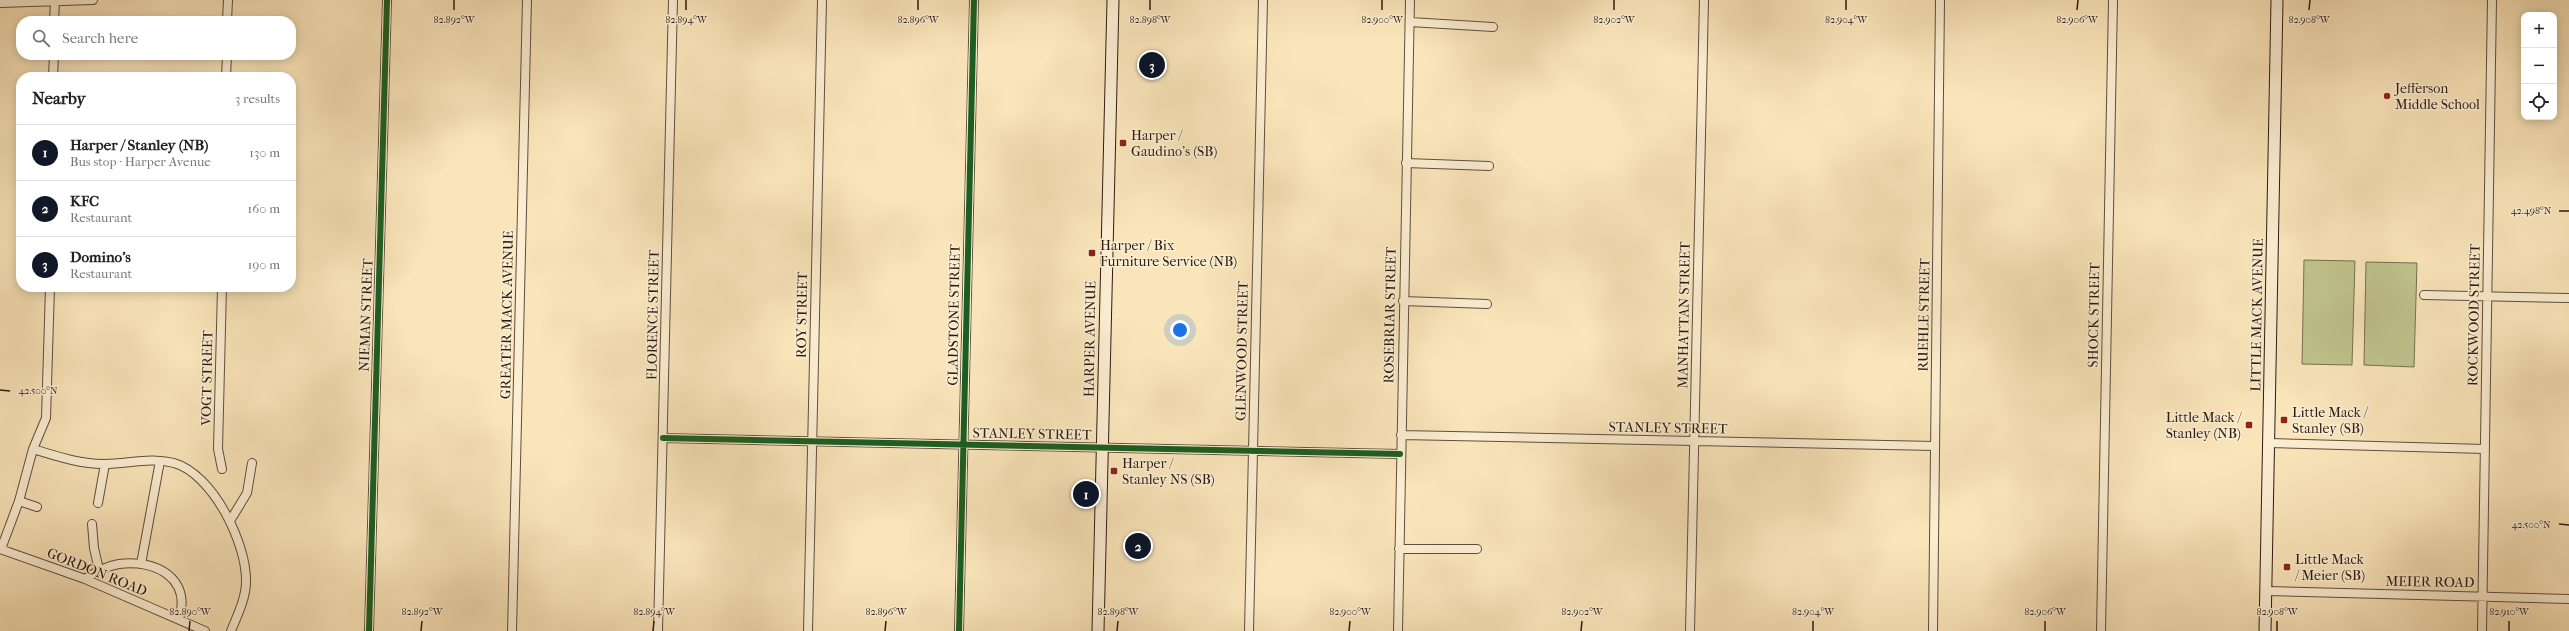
<!DOCTYPE html>
<meta charset="utf-8">
<style>
body{margin:0;font-family:"IM FELL French Canon",serif;background:#f6f6f6;color:#222}
.controls{position:absolute;right:12px;top:12px;display:grid;overflow:hidden;border-radius:8px;box-shadow:0 2px 10px #0003}
.controls button{width:36px;height:36px;display:grid;place-items:center;padding:0;border:0;border-bottom:1px solid #e0e0e0;background:#fff;color:#222;font:20px sans-serif}
.you{position:absolute;left:1180px;top:330px;width:14px;height:14px;margin:-10px;border:3px solid #fff;border-radius:50%;background:#1a73e8;box-shadow:0 0 0 6px #1a73e833}
.badge{display:grid;place-items:center;width:26px;height:26px;border-radius:50%;background:#111827;color:#fff;font-size:13px;font-weight:700}
.pin{position:absolute;translate:-50% -50%;border:2px solid #fff;box-shadow:0 1px 4px #0006}
.list{margin:0;padding:0;list-style:none}
h2{display:flex;justify-content:space-between;align-items:center;height:52px;margin:0;padding:0 16px;font-size:17px}
h2 small{font-size:13px;font-weight:400;color:#767676}
.list li{display:grid;grid-template-columns:26px 1fr auto;gap:12px;align-items:center;box-sizing:border-box;height:56px;padding:0 16px;border-top:1px solid #e0e0e0}
.list b{display:block;font-size:15px;white-space:nowrap}
.list p{margin:0;font-size:13px;white-space:nowrap;color:#767676}
.list em{font-size:13px;font-style:normal;color:#767676}
.icon{flex:none;width:22px;height:22px;fill:none;stroke:currentColor;stroke-width:2;stroke-linecap:round;stroke-linejoin:round}
.map{position:relative;flex:none;width:2569px;height:631px;overflow:hidden}
.search{position:absolute;background:#fff;box-shadow:0 2px 10px #0003;left:16px;top:16px;width:280px;height:44px;display:flex;align-items:center;gap:10px;box-sizing:border-box;padding:0 14px;border-radius:16px;color:#767676;font-size:15px}
.panel{position:absolute;background:#fff;box-shadow:0 2px 10px #0003;left:16px;top:72px;width:280px;height:220px;border-radius:16px}
.map>svg:first-child{display:block}
.green{fill:#c0c48e;stroke:#767051}
.lines{fill:none;stroke-linecap:round;stroke-linejoin:round}
.minor-casing{stroke:#5f4e3e;stroke-width:10}
.secondary-casing{stroke:#2b1b14;stroke-width:13}
.minor{stroke:#fceed2;stroke-width:8}
.secondary{stroke:#fceed2;stroke-width:11}
.cycleway-casing{stroke:#fceed2;stroke-width:8}
.cycleway{stroke:#1b5e20;stroke-width:6}
.ticks{fill:none;stroke:#2b1b14;stroke-width:1.5}
.poi-dot{fill:#8f2418;stroke:#fceed2;stroke-width:1.5}
.labels{text-anchor:middle;dominant-baseline:central;stroke-width:3;stroke-linejoin:round;paint-order:stroke}
.poi-label{font-size:14px;fill:#2b1b14;stroke:#fceed2;text-anchor:start}
.street-label{font-size:14px;fill:#2b1b14;stroke:#fceed2}
.ticks-label{font-size:10px;text-anchor:middle;fill:#2b1b14;stroke:#fceed2;stroke-width:3;stroke-linejoin:round;paint-order:stroke}
</style>
<div class="map">
<svg width="2569" height="631" viewBox="0 0 2569 631">
<rect width="100%" height="100%" fill="#fae5ba"/>
<filter id="stains"><feTurbulence type="fractalNoise" baseFrequency=".005" numOctaves="4"/><feColorMatrix values="0 0 0 0 .2 0 0 0 0 .09 0 0 0 0 .02 0 0 0 .5 -.17"/></filter>
<radialGradient id="worn" r=".72"><stop offset=".6" stop-color="#630" stop-opacity="0"/><stop offset="1" stop-color="#630" stop-opacity=".3"/></radialGradient>
<path class="green" d="M2304 260 2355 261 2352 365 2302 364Z
M2366 262 2417 263 2414 367 2364 365Z"/>
<g class="lines">
<defs>
<path id="minor" d="M0 3 93 0
M54 21 55 2
M227 21 228 0
M1410 22 1493 27
M53 77 54 55
M226 77 227 55
M1406 163 1489 166
M222 287 218 449 222 469
M2424 295 2569 298
M1403 301 1487 304
M1401 435 1935 446
M663 438 1400 454
M2269 443 2485 449
M33 449C56 456 80 464 104 464 128 464 150 457 174 463 213 474 247 544 246 582 246 598 237 616 231 631
M19 501 37 507
M98 503 105 464
M230 521 247 493 252 463
M92 524 94 548 99 570
M0 549 85 579 205 631
M1 549 19 501 33 449 46 418 50 287
M1399 549H1477
M141 564 160 461
M85 579C96 572 106 566 119 564 155 559 192 578 179 619
M2265 591 2569 599
M369 631 387 0
M512 631 527 0
M658 631 673 0
M808 631 822 0
M959 631 974 0
M1249 631 1263 0
M1398 631 1410 0
M1690 631 1704 0
M1933 631 1940 0
M2101 631 2113 0
M2482 631 2492 0"/>
<path id="secondary" d="M1098 631 1113 0
M2265 631 2277 0"/>
</defs>
<use href="#minor" class="minor-casing"/>
<use href="#secondary" class="secondary-casing"/>
<use href="#minor" class="minor"/>
<use href="#secondary" class="secondary"/>
<defs>
<path id="cycleway" d="M663 438 1400 454
M369 631 387 0
M959 631 974 0"/>
</defs>
<use href="#cycleway" class="cycleway-casing"/>
<use href="#cycleway" class="cycleway"/>
</g>
<path class="ticks" d="M454 10V0M686 10V0M918 10V0M1150 10V0M1382 10V0M1614 10V0M1846 10V0M2077 10 2078 0M2309 10 2310 0M2559 211H2569M0 390 10 391M2559 524 2569 525M189 631 190 621M421 631 422 621M653 631 654 621M885 631 886 621M1117 631 1118 621M1349 631 1350 621M1581 631 1582 621M1813 631V621M2045 631V621M2277 631V621M2509 631V621"/>
<g class="poi-dot">
<circle cx="2387" cy="96" r="4"/>
<rect x="1119" y="139" width="8" height="8" rx="2"/>
<rect x="1088" y="249" width="8" height="8" rx="2"/>
<rect x="2280" y="416" width="8" height="8" rx="2"/>
<rect x="2245" y="421" width="8" height="8" rx="2"/>
<rect x="1110" y="467" width="8" height="8" rx="2"/>
<rect x="2283" y="563" width="8" height="8" rx="2"/>
</g>
<g class="labels">
<g class="poi-label">
<text x="2395" y="88">Jefferson<tspan x="2395" dy="16">Middle School</tspan></text>
<text x="1131" y="135">Harper /<tspan x="1131" dy="16">Gaudino's (SB)</tspan></text>
<text x="1100" y="245">Harper / Bix<tspan x="1100" dy="16">Furniture Service (NB)</tspan></text>
<text x="2292" y="412">Little Mack /<tspan x="2292" dy="16">Stanley (SB)</tspan></text>
<text x="2241" y="417" text-anchor="end">Little Mack /<tspan x="2241" dy="16">Stanley (NB)</tspan></text>
<text x="1122" y="463">Harper /<tspan x="1122" dy="16">Stanley NS (SB)</tspan></text>
<text x="2295" y="559">Little Mack<tspan x="2295" dy="16">/ Meier (SB)</tspan></text>
</g>
<g class="street-label">
<text transform="translate(366 315) rotate(-88)">NIEMAN STREET</text>
<text transform="translate(507 315) rotate(-89)">GREATER MACK AVENUE</text>
<text transform="translate(653 315) rotate(-89)">FLORENCE STREET</text>
<text transform="translate(802 315) rotate(-89)">ROY STREET</text>
<text transform="translate(954 315) rotate(-89)">GLADSTONE STREET</text>
<text transform="translate(1390 315) rotate(-89)">ROSEBRIAR STREET</text>
<text transform="translate(1684 315) rotate(-89)">MANHATTAN STREET</text>
<text transform="translate(1924 315) rotate(-89)">RUEHLE STREET</text>
<text transform="translate(2094 315) rotate(-89)">SHOCK STREET</text>
<text transform="translate(2257 315) rotate(-89)">LITTLE MACK AVENUE</text>
<text transform="translate(2474 315) rotate(-89)">ROCKWOOD STREET</text>
<text transform="translate(1090 339) rotate(-89)">HARPER AVENUE</text>
<text transform="translate(1242 351) rotate(-89)">GLENWOOD STREET</text>
<text transform="translate(207 378) rotate(-89)">VOGT STREET</text>
<text transform="translate(1668 428) rotate(1)">STANLEY STREET</text>
<text transform="translate(1032 434) rotate(1)">STANLEY STREET</text>
<text transform="translate(97 572) rotate(22)">GORDON ROAD</text>
<text transform="translate(2430 582) rotate(1)">MEIER ROAD</text>
</g>
</g>
<g class="ticks-label">
<text x="454" y="23">82.892°W</text>
<text x="686" y="23">82.894°W</text>
<text x="918" y="23">82.896°W</text>
<text x="1150" y="23">82.898°W</text>
<text x="1382" y="23">82.900°W</text>
<text x="1614" y="23">82.902°W</text>
<text x="1846" y="23">82.904°W</text>
<text x="2077" y="23">82.906°W</text>
<text x="2309" y="23">82.908°W</text>
<text x="2531" y="214">42.498°N</text>
<text x="38" y="394">42.500°N</text>
<text x="2531" y="528">42.500°N</text>
<text x="190" y="615">82.890°W</text>
<text x="422" y="615">82.892°W</text>
<text x="654" y="615">82.894°W</text>
<text x="886" y="615">82.896°W</text>
<text x="1118" y="615">82.898°W</text>
<text x="1350" y="615">82.900°W</text>
<text x="1582" y="615">82.902°W</text>
<text x="1813" y="615">82.904°W</text>
<text x="2045" y="615">82.906°W</text>
<text x="2277" y="615">82.908°W</text>
<text x="2509" y="615">82.910°W</text>
</g>
<rect width="100%" height="100%" filter="url(#stains)"/>
<rect width="100%" height="100%" fill="url(#worn)"/>
</svg>
<div class="controls">
<button>+</button>
<button>−</button>
<button><svg class="icon" aria-label="locate" viewBox="0 0 24 24"><circle cx="12" cy="12" r="6"/><path d="M12 2v4M12 18v4M2 12h4M18 12h4"/></svg></button>
</div>
<div class="you"></div>
<div class="pin badge" style="left:1086px;top:494px">1</div>
<div class="pin badge" style="left:1138px;top:546px">2</div>
<div class="pin badge" style="left:1152px;top:65px">3</div>
<div class="search"><svg class="icon" aria-label="search" viewBox="0 0 24 24"><circle cx="10" cy="10" r="6"/><path d="M15 15l6 6"/></svg>Search here</div>
<section class="panel">
<h2>Nearby<small>3 results</small></h2>
<ul class="list">
<li><span class="badge">1</span><div><b>Harper / Stanley (NB)</b><p>Bus stop · Harper Avenue</p></div><em>130 m</em></li>
<li><span class="badge">2</span><div><b>KFC</b><p>Restaurant</p></div><em>160 m</em></li>
<li><span class="badge">3</span><div><b>Domino's</b><p>Restaurant</p></div><em>190 m</em></li>
</ul>
</section>
</div>
